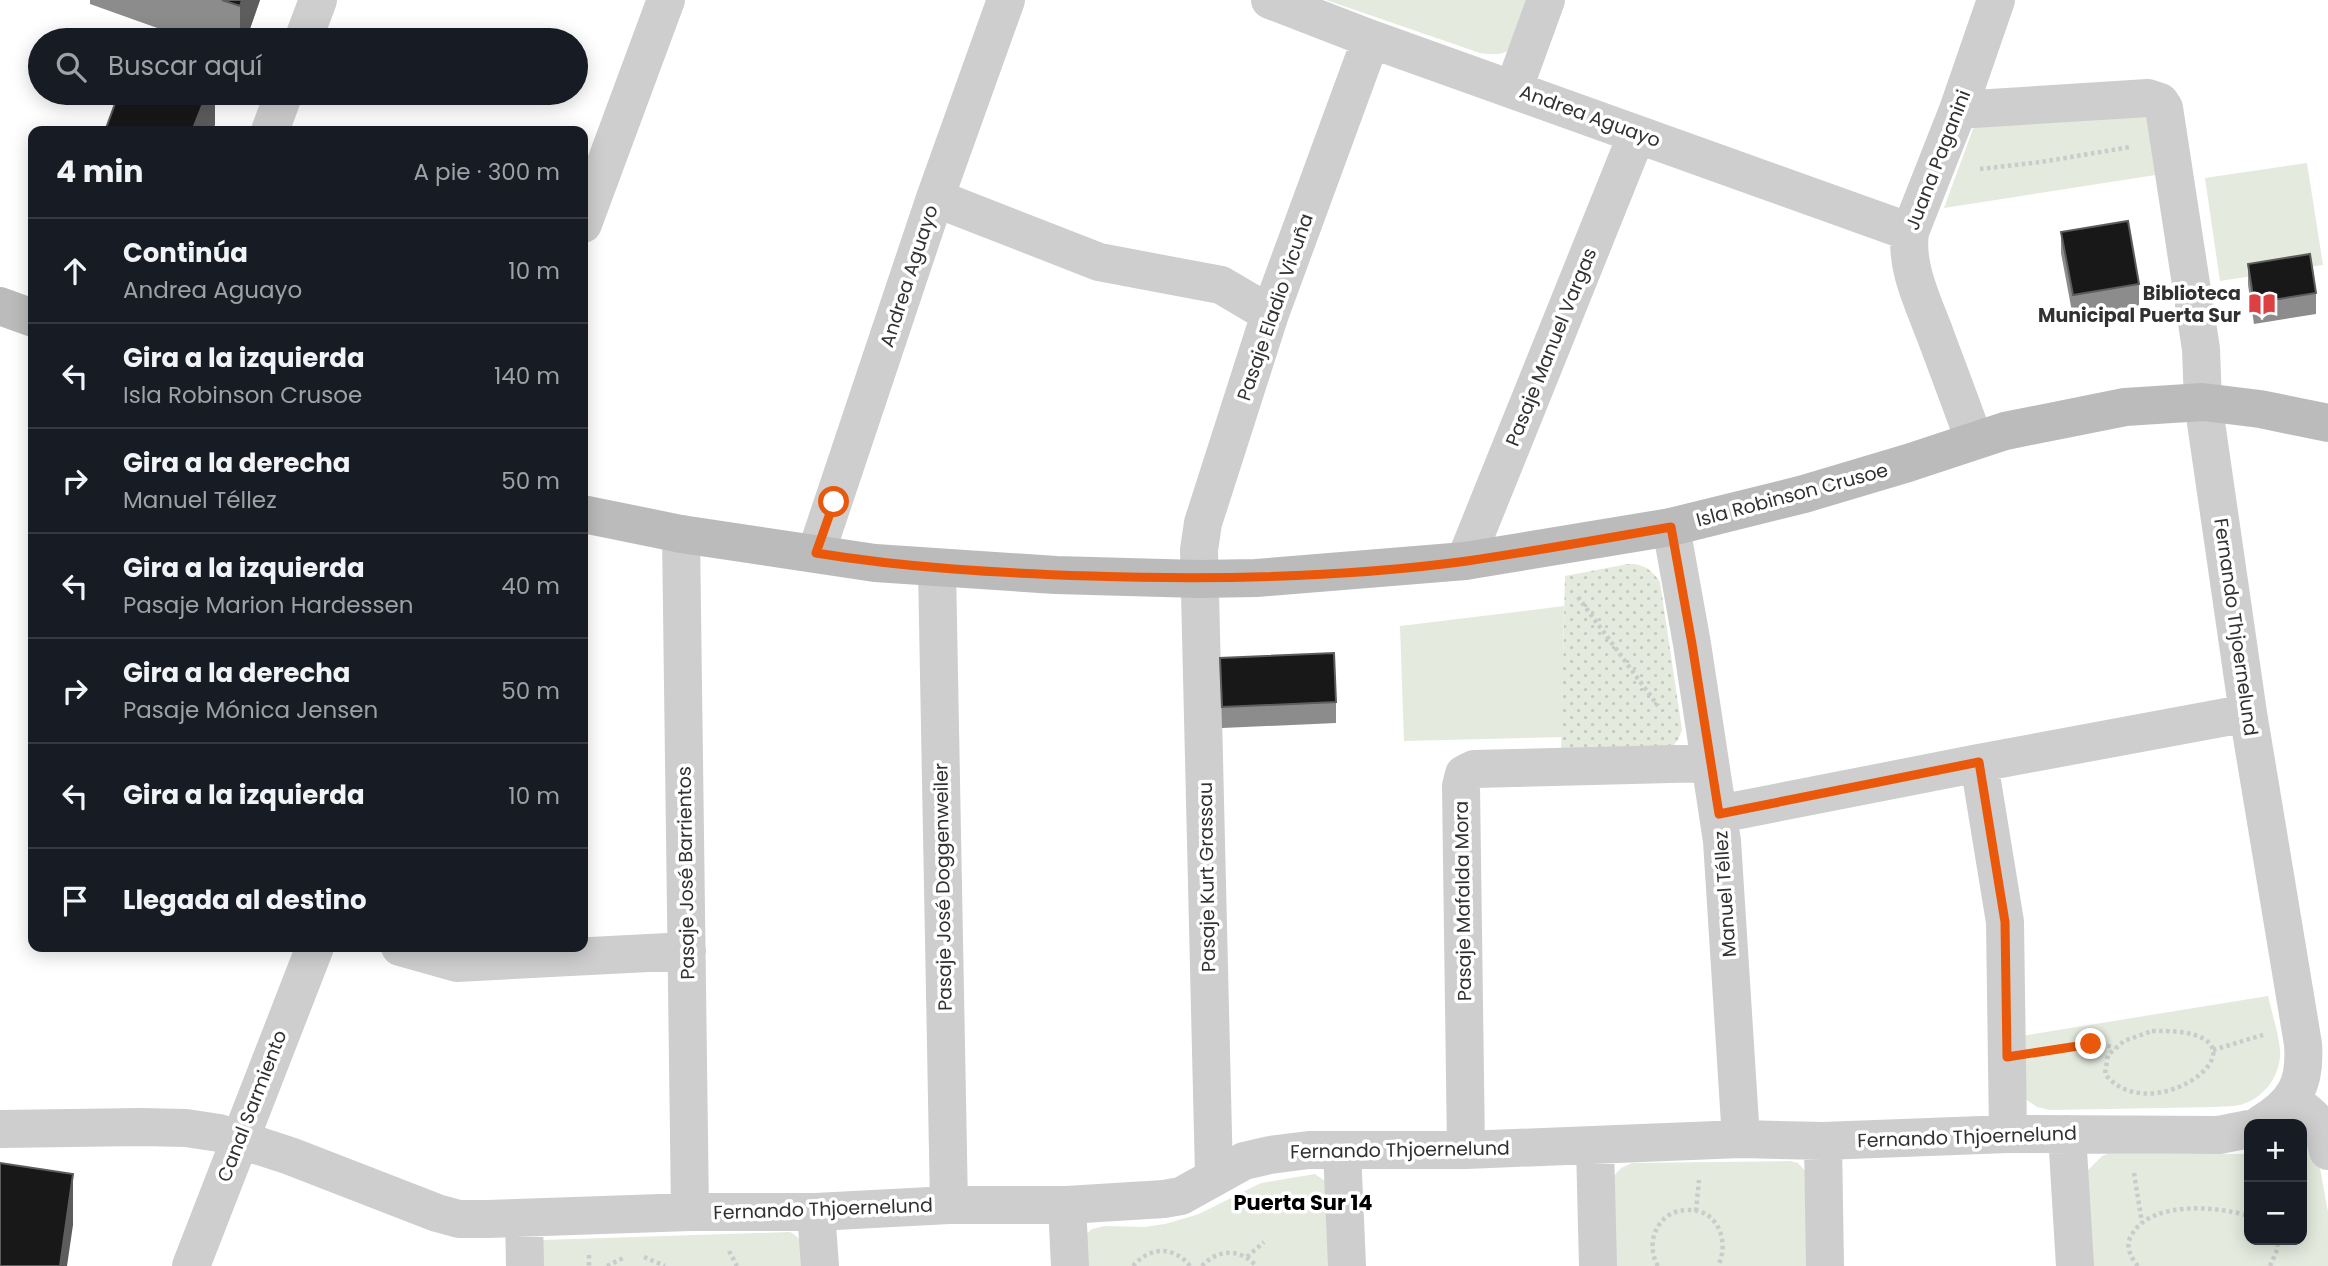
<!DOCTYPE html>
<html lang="es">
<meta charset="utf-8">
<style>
body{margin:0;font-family:Poppins,sans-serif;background:#20242c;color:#f1f3f6}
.controls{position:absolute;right:21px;bottom:21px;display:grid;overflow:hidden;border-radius:14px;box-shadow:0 4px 18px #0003}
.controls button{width:63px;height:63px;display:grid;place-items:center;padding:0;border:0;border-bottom:2px solid #363941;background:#171b24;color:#f1f3f6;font:35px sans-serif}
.stop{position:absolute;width:21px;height:21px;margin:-16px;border:5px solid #ea580c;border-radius:50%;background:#fff}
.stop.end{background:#ea580c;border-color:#fff;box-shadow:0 2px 7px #0008}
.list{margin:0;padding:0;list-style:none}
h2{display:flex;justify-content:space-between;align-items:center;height:91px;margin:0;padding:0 28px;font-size:30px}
h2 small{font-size:23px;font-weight:400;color:#9ea1a6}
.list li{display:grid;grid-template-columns:46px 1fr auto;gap:21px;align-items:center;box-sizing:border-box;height:105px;padding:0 28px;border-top:2px solid #363941}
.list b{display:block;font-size:26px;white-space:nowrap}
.list p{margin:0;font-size:23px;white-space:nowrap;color:#9ea1a6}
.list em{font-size:23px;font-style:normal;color:#9ea1a6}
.icon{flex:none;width:38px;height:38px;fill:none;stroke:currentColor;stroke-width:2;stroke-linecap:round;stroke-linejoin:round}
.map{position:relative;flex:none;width:2328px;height:1266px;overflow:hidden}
.search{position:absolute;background:#171b24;box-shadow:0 4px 18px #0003;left:28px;top:28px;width:560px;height:77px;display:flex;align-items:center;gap:18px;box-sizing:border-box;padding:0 24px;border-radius:38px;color:#9ea1a6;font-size:26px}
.panel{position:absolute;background:#171b24;box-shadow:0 4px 18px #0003;left:28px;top:126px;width:560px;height:826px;border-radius:14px}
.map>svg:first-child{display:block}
.grass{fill:url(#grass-dots)}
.green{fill:#e4eade}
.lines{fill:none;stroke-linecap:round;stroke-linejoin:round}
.path{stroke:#cbcbcb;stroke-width:4.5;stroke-dasharray:3.5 3.5;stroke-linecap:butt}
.street{stroke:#cecece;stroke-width:38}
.secondary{stroke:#bbb;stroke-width:38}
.wall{fill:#8c8c8c}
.shaded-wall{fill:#5d5d5d}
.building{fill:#181818;stroke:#5d5d5d;stroke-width:2}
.route{stroke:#ea580c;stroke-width:9}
.labels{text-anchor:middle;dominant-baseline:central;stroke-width:7;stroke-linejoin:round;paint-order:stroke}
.street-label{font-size:19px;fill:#313131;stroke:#fff}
.poi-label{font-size:19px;font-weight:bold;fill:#313131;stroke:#fff;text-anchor:end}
.neighbourhood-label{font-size:21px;font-weight:bold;fill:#000;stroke:#fff}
</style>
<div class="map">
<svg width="2328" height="1266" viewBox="0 0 2328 1266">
<defs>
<pattern id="grass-dots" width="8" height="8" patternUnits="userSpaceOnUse" patternTransform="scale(1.75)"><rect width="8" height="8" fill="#e4eade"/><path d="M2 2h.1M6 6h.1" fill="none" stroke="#c4c9bf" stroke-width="1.8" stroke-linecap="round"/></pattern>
</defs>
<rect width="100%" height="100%" fill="#fff"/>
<path class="grass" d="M1628 564C1643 563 1652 570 1660 582L1682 730 1678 740 1670 749 1561 752 1565 576Z"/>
<path class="green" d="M1326 0H1534C1521 33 1522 60 1480 53Z
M2133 111 2149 118 2162 174 1944 208 1973 129 1983 123Z
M2307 163 2323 265 2220 281 2205 178Z
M1564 606 1562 737 1404 741 1400 626Z
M2268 996C2272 1013 2278 1032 2280 1049 2282 1073 2266 1097 2243 1104 2235 1107 2224 1106 2216 1107L2050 1110 2037 1107 2024 1098 2021 1036Z
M2302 1129 2317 1152 2328 1212V1266H2091L2088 1170 2102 1156 2108 1154H2249V1240H2302Z
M1790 1161 1798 1163 1808 1174 1814 1266H1608L1610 1180 1621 1168 1632 1163Z
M1315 1174 1329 1184 1335 1266H1081L1085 1235 1092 1229 1105 1226 1144 1227 1165 1224 1199 1214 1261 1183Z
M790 1232C803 1238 806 1253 807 1266H538L540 1242 544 1240Z"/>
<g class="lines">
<path class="path" d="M1980 169 2041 162 2130 147
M1578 597 1658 706
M2152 1031C2292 1027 2155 1137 2105 1074L2108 1055 2124 1041Z
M2213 1050 2263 1035
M2045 1051C2068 1047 2093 1040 2115 1048
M2134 1173 2142 1223
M1696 1211 1699 1180
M729 1251 737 1266
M589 1255V1266
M644 1257 665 1266
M1247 1257 1264 1242
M607 1266 625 1257
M1133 1266C1150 1246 1174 1246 1190 1266
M1202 1266C1217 1249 1241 1248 1256 1266
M1658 1266C1644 1242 1658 1210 1688 1210 1718 1209 1730 1242 1718 1266
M2138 1266C2131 1258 2125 1247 2131 1236 2150 1200 2217 1206 2249 1216
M2270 1266 2278 1248 2277 1240"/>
<path class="street" d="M1270 0 1371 39 1910 232
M303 40 318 0
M1514 88 1546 0
M1958 110 2148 98 2160 102 2164 108 2201 349 2203 402 2248 713 2303 1044C2306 1084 2295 1103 2261 1124
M270 131 284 93
M935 198 1099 262 1221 285 1270 314
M583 224 666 0
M1974 440C1962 406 1949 372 1936 337 1924 304 1905 268 1910 232L1958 110 1996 0
M1671 527 1692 644 1722 841 1741 1139
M681 534 690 1212
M816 553 935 198 1006 0
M1465 561 1637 134
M937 568 949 1205
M1979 763 2005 922 2008 1134
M1719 814 1979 763 2248 713
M400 947 457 963 687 951
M2291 1100C2314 1118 2322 1121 2328 1151
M0 1129 141 1127 186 1128 219 1133 290 1156 437 1213 459 1219H488L690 1212H816L949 1205H1067L1164 1199 1181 1196 1244 1161 1270 1155 1309 1150H1466L1741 1139 1823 1141 2008 1134 2219 1135 2249 1129
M2067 1134 2075 1266
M1823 1141 1825 1266
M1595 1146 1598 1266
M1342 1150 1347 1266
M1466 1150 1461 786 1464 774 1474 769 1710 763
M1214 1176 1199 550 1203 523 1270 314 1371 39
M1067 1205 1070 1266
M816 1212 820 1266
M524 1218 525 1266
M191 1266 315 947"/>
<path class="secondary" d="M0 306 33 318
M583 514 681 534 875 563 1056 575 1199 579 1256 578 1465 561 1671 527 1804 494 1908 463 2005 431 2125 407 2203 402 2260 409 2328 423"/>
</g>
<path class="wall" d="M90 0H260L246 40H191L90 4Z
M2061 232 2139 284V306L2073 317 2061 253Z
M2248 264 2316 293V314L2254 324 2248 285Z
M1220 658 1336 702V723L1222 728Z"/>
<path class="shaded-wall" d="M242 0H260L246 40H240V6Z
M207 93H215V125L212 131H192Z
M73 1174V1225L67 1266H60Z"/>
<path class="building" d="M222 0H242L240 6Z
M119 93H207L192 131H105Z
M2128 221 2139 284 2073 295 2061 232Z
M2310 254 2316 293 2254 303 2248 264Z
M1334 653 1336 702 1222 707 1220 658Z
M0 1163 73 1174 60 1266H0Z"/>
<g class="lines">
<path class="route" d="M834 502 816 553C907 568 999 573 1091 576 1216 580 1342 578 1467 561 1535 551 1603 539 1671 527L1692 644 1719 814 1979 762 2005 922 2007 1057 2091 1044"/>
</g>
<defs>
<symbol id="library-bare" viewBox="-9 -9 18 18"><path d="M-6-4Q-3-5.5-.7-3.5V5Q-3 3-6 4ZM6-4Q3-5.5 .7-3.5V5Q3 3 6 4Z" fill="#dc4043" stroke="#fff" stroke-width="2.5" paint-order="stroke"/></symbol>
</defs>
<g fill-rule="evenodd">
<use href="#library-bare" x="2243" y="285" width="38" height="38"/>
</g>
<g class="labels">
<g class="street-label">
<text transform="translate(1590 116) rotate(20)">Andrea Aguayo</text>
<text transform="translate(1938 160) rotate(-69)">Juana Paganini</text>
<text transform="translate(909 276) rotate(-72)">Andrea Aguayo</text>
<text transform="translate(1275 307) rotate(-71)">Pasaje Eladio Vicuña</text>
<text transform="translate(1551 347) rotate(-68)">Pasaje Manuel Vargas</text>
<text transform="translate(1792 495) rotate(-15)">Isla Robinson Crusoe</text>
<text transform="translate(2236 627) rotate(82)">Fernando Thjoernelund</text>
<text transform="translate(686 873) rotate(-91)">Pasaje José Barrientos</text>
<text transform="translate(1207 877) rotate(-91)">Pasaje Kurt Grassau</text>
<text transform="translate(943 887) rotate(-91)">Pasaje José Doggenweiler</text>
<text transform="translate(1725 894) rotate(-94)">Manuel Téllez</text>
<text transform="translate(1463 901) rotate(-91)">Pasaje Mafalda Mora</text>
<text transform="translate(252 1106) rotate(-69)">Canal Sarmiento</text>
<text transform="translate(1967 1137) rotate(-2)">Fernando Thjoernelund</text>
<text transform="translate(1400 1150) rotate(-1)">Fernando Thjoernelund</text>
<text transform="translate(823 1209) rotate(-2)">Fernando Thjoernelund</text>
</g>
<g class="poi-label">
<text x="2241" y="293">Biblioteca<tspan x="2241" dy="22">Municipal Puerta Sur</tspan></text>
</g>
<g class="neighbourhood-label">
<text x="1303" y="1202">Puerta Sur 14</text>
</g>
</g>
</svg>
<div class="controls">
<button>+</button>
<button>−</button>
</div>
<div class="stop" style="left:834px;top:502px"></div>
<div class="stop end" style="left:2091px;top:1044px"></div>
<div class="search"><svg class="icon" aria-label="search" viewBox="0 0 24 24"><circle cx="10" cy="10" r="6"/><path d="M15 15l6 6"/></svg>Buscar aquí</div>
<section class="panel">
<h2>4 min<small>A pie · 300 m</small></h2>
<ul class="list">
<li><svg class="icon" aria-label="ahead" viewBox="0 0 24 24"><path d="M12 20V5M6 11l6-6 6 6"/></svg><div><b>Continúa</b><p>Andrea Aguayo</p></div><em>10 m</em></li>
<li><svg class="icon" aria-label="left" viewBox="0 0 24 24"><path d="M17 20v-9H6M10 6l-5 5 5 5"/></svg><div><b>Gira a la izquierda</b><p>Isla Robinson Crusoe</p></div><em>140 m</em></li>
<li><svg class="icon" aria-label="right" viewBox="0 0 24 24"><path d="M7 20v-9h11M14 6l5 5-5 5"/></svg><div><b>Gira a la derecha</b><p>Manuel Téllez</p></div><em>50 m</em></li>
<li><svg class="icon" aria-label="left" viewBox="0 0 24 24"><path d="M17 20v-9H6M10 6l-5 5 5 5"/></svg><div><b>Gira a la izquierda</b><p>Pasaje Marion Hardessen</p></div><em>40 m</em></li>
<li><svg class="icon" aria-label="right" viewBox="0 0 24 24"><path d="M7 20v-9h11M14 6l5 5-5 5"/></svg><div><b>Gira a la derecha</b><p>Pasaje Mónica Jensen</p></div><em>50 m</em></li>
<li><svg class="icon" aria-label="left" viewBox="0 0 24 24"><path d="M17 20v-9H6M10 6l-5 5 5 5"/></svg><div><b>Gira a la izquierda</b></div><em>10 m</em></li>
<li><svg class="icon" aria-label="arrive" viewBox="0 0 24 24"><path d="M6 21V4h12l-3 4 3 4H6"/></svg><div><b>Llegada al destino</b></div></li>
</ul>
</section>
</div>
